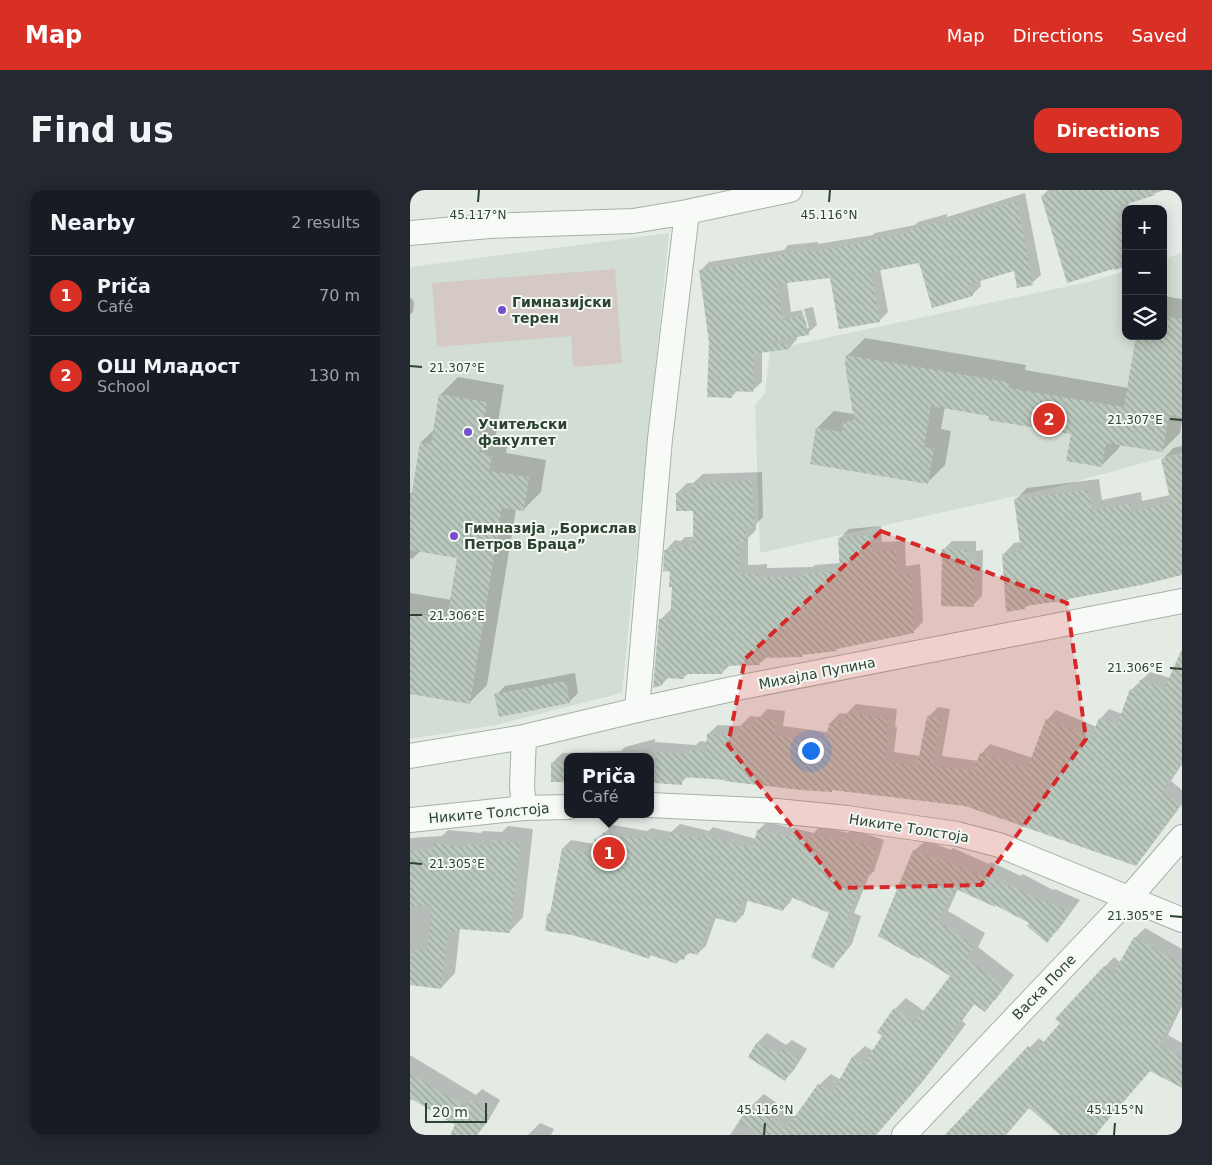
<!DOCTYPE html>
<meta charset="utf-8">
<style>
body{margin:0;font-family:"DejaVu Sans",sans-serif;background:#242831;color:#f1f3f6}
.controls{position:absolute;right:15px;top:15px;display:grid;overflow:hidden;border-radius:10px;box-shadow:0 2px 12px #0003}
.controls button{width:45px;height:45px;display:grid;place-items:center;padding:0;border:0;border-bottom:1px solid #363941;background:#171b24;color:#f1f3f6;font:25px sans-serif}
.scale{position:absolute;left:15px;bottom:12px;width:62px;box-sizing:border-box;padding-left:5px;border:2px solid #2c432f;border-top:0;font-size:14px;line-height:18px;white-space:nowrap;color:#2c432f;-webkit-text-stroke:4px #f4f8f4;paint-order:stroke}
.you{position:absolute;left:400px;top:560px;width:18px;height:18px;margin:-12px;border:4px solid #fff;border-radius:50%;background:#1a73e8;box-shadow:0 0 0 8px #1a73e833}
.badge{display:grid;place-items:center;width:32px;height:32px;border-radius:50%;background:#d93025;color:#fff;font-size:16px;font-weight:700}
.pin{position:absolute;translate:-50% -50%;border:2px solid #fff;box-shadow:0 1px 5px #0006}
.popup{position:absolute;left:154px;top:563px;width:90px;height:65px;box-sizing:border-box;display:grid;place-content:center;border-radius:10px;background:#171b24;filter:drop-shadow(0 1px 4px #0005);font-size:16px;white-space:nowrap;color:#9ea1a6}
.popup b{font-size:19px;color:#f1f3f6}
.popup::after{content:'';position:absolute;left:50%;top:100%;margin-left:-10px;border:10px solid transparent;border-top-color:#171b24}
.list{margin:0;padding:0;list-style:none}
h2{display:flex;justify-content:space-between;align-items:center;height:65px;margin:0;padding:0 20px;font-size:21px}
h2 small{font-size:16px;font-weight:400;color:#9ea1a6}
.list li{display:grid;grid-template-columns:32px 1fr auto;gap:15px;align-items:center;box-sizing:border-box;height:80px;padding:0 20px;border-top:1px solid #363941}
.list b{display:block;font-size:19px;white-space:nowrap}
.list p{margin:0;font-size:16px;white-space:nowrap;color:#9ea1a6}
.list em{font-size:16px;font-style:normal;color:#9ea1a6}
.icon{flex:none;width:28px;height:28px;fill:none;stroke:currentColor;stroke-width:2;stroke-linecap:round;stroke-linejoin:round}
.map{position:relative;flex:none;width:772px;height:945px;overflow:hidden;border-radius:15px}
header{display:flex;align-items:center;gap:30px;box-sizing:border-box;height:70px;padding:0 25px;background:#d93025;color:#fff}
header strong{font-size:24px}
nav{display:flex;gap:28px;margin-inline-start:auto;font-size:18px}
.intro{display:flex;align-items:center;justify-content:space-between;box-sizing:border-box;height:120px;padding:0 30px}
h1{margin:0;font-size:35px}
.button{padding:12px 22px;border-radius:15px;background:#d93025;color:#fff;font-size:18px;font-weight:700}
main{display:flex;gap:30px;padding:0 30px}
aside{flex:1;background:#171b24;border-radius:15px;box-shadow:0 2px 12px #0003}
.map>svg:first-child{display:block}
.built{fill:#d2ddd3}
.pitch{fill:#d5c9c5}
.shadow{fill:#0003}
.building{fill:url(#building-back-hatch)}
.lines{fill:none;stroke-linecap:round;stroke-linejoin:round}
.minor-casing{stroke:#a5b2a7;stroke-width:26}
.minor{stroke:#f7faf7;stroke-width:24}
.marked{fill:#d62828;fill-opacity:0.2;stroke:#d62828;stroke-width:4;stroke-dasharray:10 6;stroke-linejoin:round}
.ticks{fill:none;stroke:#2c432f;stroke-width:2}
.poi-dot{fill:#784fca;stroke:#f4f8f4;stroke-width:2}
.labels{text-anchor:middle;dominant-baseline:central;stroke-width:4;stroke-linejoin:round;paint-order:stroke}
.poi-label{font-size:14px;font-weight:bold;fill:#2c432f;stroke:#f4f8f4;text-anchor:start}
.street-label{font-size:14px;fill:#2c432f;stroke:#f4f8f4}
.ticks-label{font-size:12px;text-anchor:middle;fill:#2c432f;stroke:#f4f8f4;stroke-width:4;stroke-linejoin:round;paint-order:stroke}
</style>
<header>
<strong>Map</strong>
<nav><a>Map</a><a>Directions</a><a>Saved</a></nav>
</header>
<div class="intro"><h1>Find us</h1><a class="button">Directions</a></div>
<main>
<aside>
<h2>Nearby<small>2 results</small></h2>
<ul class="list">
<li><span class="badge">1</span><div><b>Priča</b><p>Café</p></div><em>70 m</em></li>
<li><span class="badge">2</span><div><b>ОШ Младост</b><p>School</p></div><em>130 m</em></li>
</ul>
</aside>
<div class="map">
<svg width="772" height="945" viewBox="0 0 772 945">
<defs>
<pattern id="building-back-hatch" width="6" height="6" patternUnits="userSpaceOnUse" patternTransform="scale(1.25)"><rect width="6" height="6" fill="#bbc8bd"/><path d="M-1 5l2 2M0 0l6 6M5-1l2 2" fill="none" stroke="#98a49a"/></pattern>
</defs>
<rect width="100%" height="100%" fill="#e4ebe5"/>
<path class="built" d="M259 43 212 503 85 535 0 549V77Z
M772 63V262L646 297 350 363 345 215 355 203 360 160 682 91 716 81V146H753V69Z"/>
<path class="pitch" d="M205 79 212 173 163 177 161 146 27 157 22 93Z"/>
<path class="shadow" d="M638 0H755L718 12 719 19H716V76L705 80 632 6Z
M615 3 631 85 622 93 605 79 570 90 571 96 563 104 523 116 510 72 470 79 478 122 469 131 421 87 377 92 381 122 392 120 396 138H399L394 119 403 117 407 135 398 143 387 145V149L379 158 352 162V192L343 200H328L321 207 300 152 290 81 299 72 374 60 378 55 408 52V54L463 45 465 43 505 35 508 32 537 24V27Z
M753 106 772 109V231L770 243 752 261 710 254 709 258 692 275 662 243 580 225 535 217 531 239 541 241 535 275 517 293 401 273 407 238 424 221 444 224 437 166 455 148 616 175 615 180 719 198 753 146Z
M0 107 4 112 3 122 0 125Z
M48 187 94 195 86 245 95 247V249H98L96 263 136 270 131 302 113 320 106 319 77 495 60 512 0 503V403L42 410 49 367 11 360 2 369 0 368V303H3L11 252 25 239 30 205Z
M772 256V384L618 415 615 418 593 365 604 353 611 352 606 309 617 298 689 289 692 310 731 302 732 311 760 305 752 270 763 258Z
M352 282 353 327 346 334V340L338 348V375L357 374V378L403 377 405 375 431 373 429 349 439 339 471 336 472 352 495 351 496 376 510 374 513 432 503 442 357 467 349 474 320 475 312 483H279L273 488 259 487 252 494 250 430 260 420H262L264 396 256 360 265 350 271 351 275 347H284V320L267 303 277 293H283L293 284Z
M542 351H566V361L573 360 572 406 563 415 533 360Z
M772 471V574L761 591 772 600V614L735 664 725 674 555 615 423 599 278 586 271 593 240 588V567H158V591L142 573 152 563 211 561 215 557 245 549V552L286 555 290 551 298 552V544L308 535 330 536 340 526 350 527 357 519 375 521 373 536 416 542 420 538V533L430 523 436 524 446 514 487 519 485 537H487L484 562 510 566 519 526 528 517 540 519 532 566 569 571 571 564 580 554 623 568 637 530 646 520 687 537 690 529 699 519 712 524 721 500 740 482 760 488Z
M165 483 168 503 159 512 86 505 95 496Z
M357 632 404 643 410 636 438 643 442 639 474 650 464 681 459 686 444 723 451 726 442 754 423 777 421 722 382 707 381 711 373 720 338 709 334 724 326 732 306 727 296 756 287 764 281 762 266 773 242 764 238 768 138 724 142 721 153 658 161 650 185 654 186 650 203 635 237 641 241 638 261 642 270 634 299 641 303 637 346 649 348 640Z
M98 636 123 639 113 727 99 742 50 738 45 783 31 798 0 794V648L32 646 38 640 71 643 73 641 92 642Z
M516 650 541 660 543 658 579 674 581 672 611 686 613 684 643 700 645 699 670 710 648 740 636 751 621 733 585 714 548 699 538 721 575 743 568 757 604 785 586 809 574 820 565 813 552 831 556 834 513 891 465 945H320L336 921 354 904 386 927 409 895 421 884 431 890 443 867 455 856 463 861 474 845 485 819 496 808 514 821 542 786 504 661Z
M735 738 772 759V816L758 845 772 853V896L741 880 703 922 686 945H651L620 917 596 945H535L629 848 635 853 652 833 647 829 704 767 711 773 725 748Z
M357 843 376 855 382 850 397 859 384 880 375 889 339 867 348 852Z
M0 865 66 905 72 899 90 910 78 931 67 945H42L47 935 2 908 0 912Z
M130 933 144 939 141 945H118Z"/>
<path class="building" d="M648 0H744L745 5 708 17 716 58V75L657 93 631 6Z
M607 11 623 95 607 98 604 81 560 94 563 106 522 118 509 73 461 82 470 132 429 139 420 88 367 94 373 130 394 125 399 145 358 152 379 155V159L344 164 343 202 322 201V208L297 207 299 152 289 80 368 67V64L400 60V62L456 52 455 51 499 43 498 40 528 32 529 35Z
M753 126 772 129V227L759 225 753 262 696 253 692 277 656 271 661 244 578 230 579 226 521 216 514 257 524 258 518 294 400 274 406 238 432 242 433 232 444 230 435 174 436 165 599 192V198L714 217 726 146H753Z
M29 204 77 212 69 262 78 264V266H82L79 281 119 287 114 321 92 318 60 514 0 504V423L37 429 47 368 0 360V315L10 252 21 254Z
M772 264V385L731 395 659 409V410L615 416V419L596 422 592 364 611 361 604 309 678 300 682 321 720 313 721 322 761 313 751 269Z
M342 291 344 338H336V352H329V384L348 383V388L394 386V384L430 381 428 348 461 345 463 362 486 360 487 385 501 384 504 443 427 459V461L392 465V467L350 468V475L313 476 312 484H274V489L253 488V495L243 498 249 429 260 430 262 397H259L260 382 253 381 254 360H264V356L283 357V321H266V303H282V293Z
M532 359 557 360 558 369H564V417L531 416Z
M772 459V572L752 601 770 615 726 676 555 616 422 600V602L391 600 314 591 315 590 272 587V595L244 593 246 562 279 564V560L296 561 297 544 329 546 330 535 345 536 346 528 366 530 364 545 409 552 410 546 417 547 419 533 434 534 435 523 478 528 476 546H478L475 571 507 576 517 526 531 528 523 576 564 581 570 563 617 579 636 529 681 548 689 528 707 535 720 499 726 501 730 490 754 499Z
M156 491 160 513 89 527 84 504Z
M141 572H158V592H141Z
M347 640 399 651 400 644 431 652 433 647 466 659 456 691 453 690 436 731 443 734 434 764 431 763 423 779 401 767 419 723 378 706 373 721 332 709 326 733 301 727 288 765 277 762 274 770 269 768 267 774 240 765 239 769 201 756 162 745 135 741 137 724H140L152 658 182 663 185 649 192 650 193 642 230 649 231 646 258 651 260 642 292 649 294 645 343 659Z
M83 650 110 653 100 743 48 739V742L38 741 31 799 0 795V772H1L3 759 17 761 22 716 0 717V661L22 660 23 653 57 657 58 654 82 656Z
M503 660 530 671 531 668 568 685 569 683 599 697 600 695 631 711 633 710 660 722 637 753 617 736 619 733 585 715V717L546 699 545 703 542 702 528 732 564 755 557 769 594 797 575 822 564 814 541 843 546 847 502 904 466 945H348L329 931 342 915 376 939 408 894 422 903 442 867 453 874 472 846 467 842 484 818 504 833 540 786 510 767 509 769 468 746Z
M724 747 772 774V808L749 855 772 867V898L740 881 685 945H650L619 918 595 945H535L618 856 625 862 650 833 645 829 694 776 703 784Z
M347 852 368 864 372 858 389 868 375 891 338 867Z
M0 884 56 917 60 910 80 922 67 945H40L45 935 0 908Z"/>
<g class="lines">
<defs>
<path id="minor" d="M0 43 79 36 223 31 277 22 380 0
M227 520 250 249 277 22
M0 566 114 547
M240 615 367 621 437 628 547 644 589 655 772 730
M114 618 112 596 114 547 227 520 322 499 772 411
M0 630 114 618 158 617
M494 945 719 708 772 647"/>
</defs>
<use href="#minor" class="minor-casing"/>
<use href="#minor" class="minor"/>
</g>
<path class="marked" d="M471 341 657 413 676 549 571 695 430 698 318 555 335 469Z"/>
<path class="ticks" d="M68 12 69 0M419 12 420 0M0 176 12 177M760 229 772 230M0 425H12M760 478 772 479M0 673 12 674M760 726 772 727M354 945 355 933M704 945 705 933"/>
<g class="poi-dot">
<circle cx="92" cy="120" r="5"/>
<circle cx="58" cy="242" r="5"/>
<circle cx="44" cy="346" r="5"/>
</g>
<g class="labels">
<g class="poi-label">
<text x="102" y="112">Гимназијски<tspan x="102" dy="16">терен</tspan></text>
<text x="68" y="234">Учитељски<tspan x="68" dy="16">факултет</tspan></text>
<text x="54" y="338">Гимназија „Борислав<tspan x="54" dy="16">Петров Браца”</tspan></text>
</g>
<g class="street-label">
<text transform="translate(407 483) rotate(-11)">Михајла Пупина</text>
<text transform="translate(79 623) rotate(-5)">Никите Толстоја</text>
<text transform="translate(499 638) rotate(9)">Никите Толстоја</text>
<text transform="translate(634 797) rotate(-46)">Васка Попе</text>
</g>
</g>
<g class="ticks-label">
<text x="68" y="29">45.117°N</text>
<text x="419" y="29">45.116°N</text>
<text x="47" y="182">21.307°E</text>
<text x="725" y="234">21.307°E</text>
<text x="47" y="430">21.306°E</text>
<text x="725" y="482">21.306°E</text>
<text x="47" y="678">21.305°E</text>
<text x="725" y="730">21.305°E</text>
<text x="355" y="924">45.116°N</text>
<text x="705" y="924">45.115°N</text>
</g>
</svg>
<div class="controls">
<button>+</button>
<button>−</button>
<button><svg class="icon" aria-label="layers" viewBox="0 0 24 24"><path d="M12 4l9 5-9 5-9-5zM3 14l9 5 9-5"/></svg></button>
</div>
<div class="scale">20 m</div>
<div class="you"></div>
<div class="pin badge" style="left:199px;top:663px">1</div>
<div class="popup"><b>Priča</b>Café</div>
<div class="pin badge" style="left:639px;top:229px">2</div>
</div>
</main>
